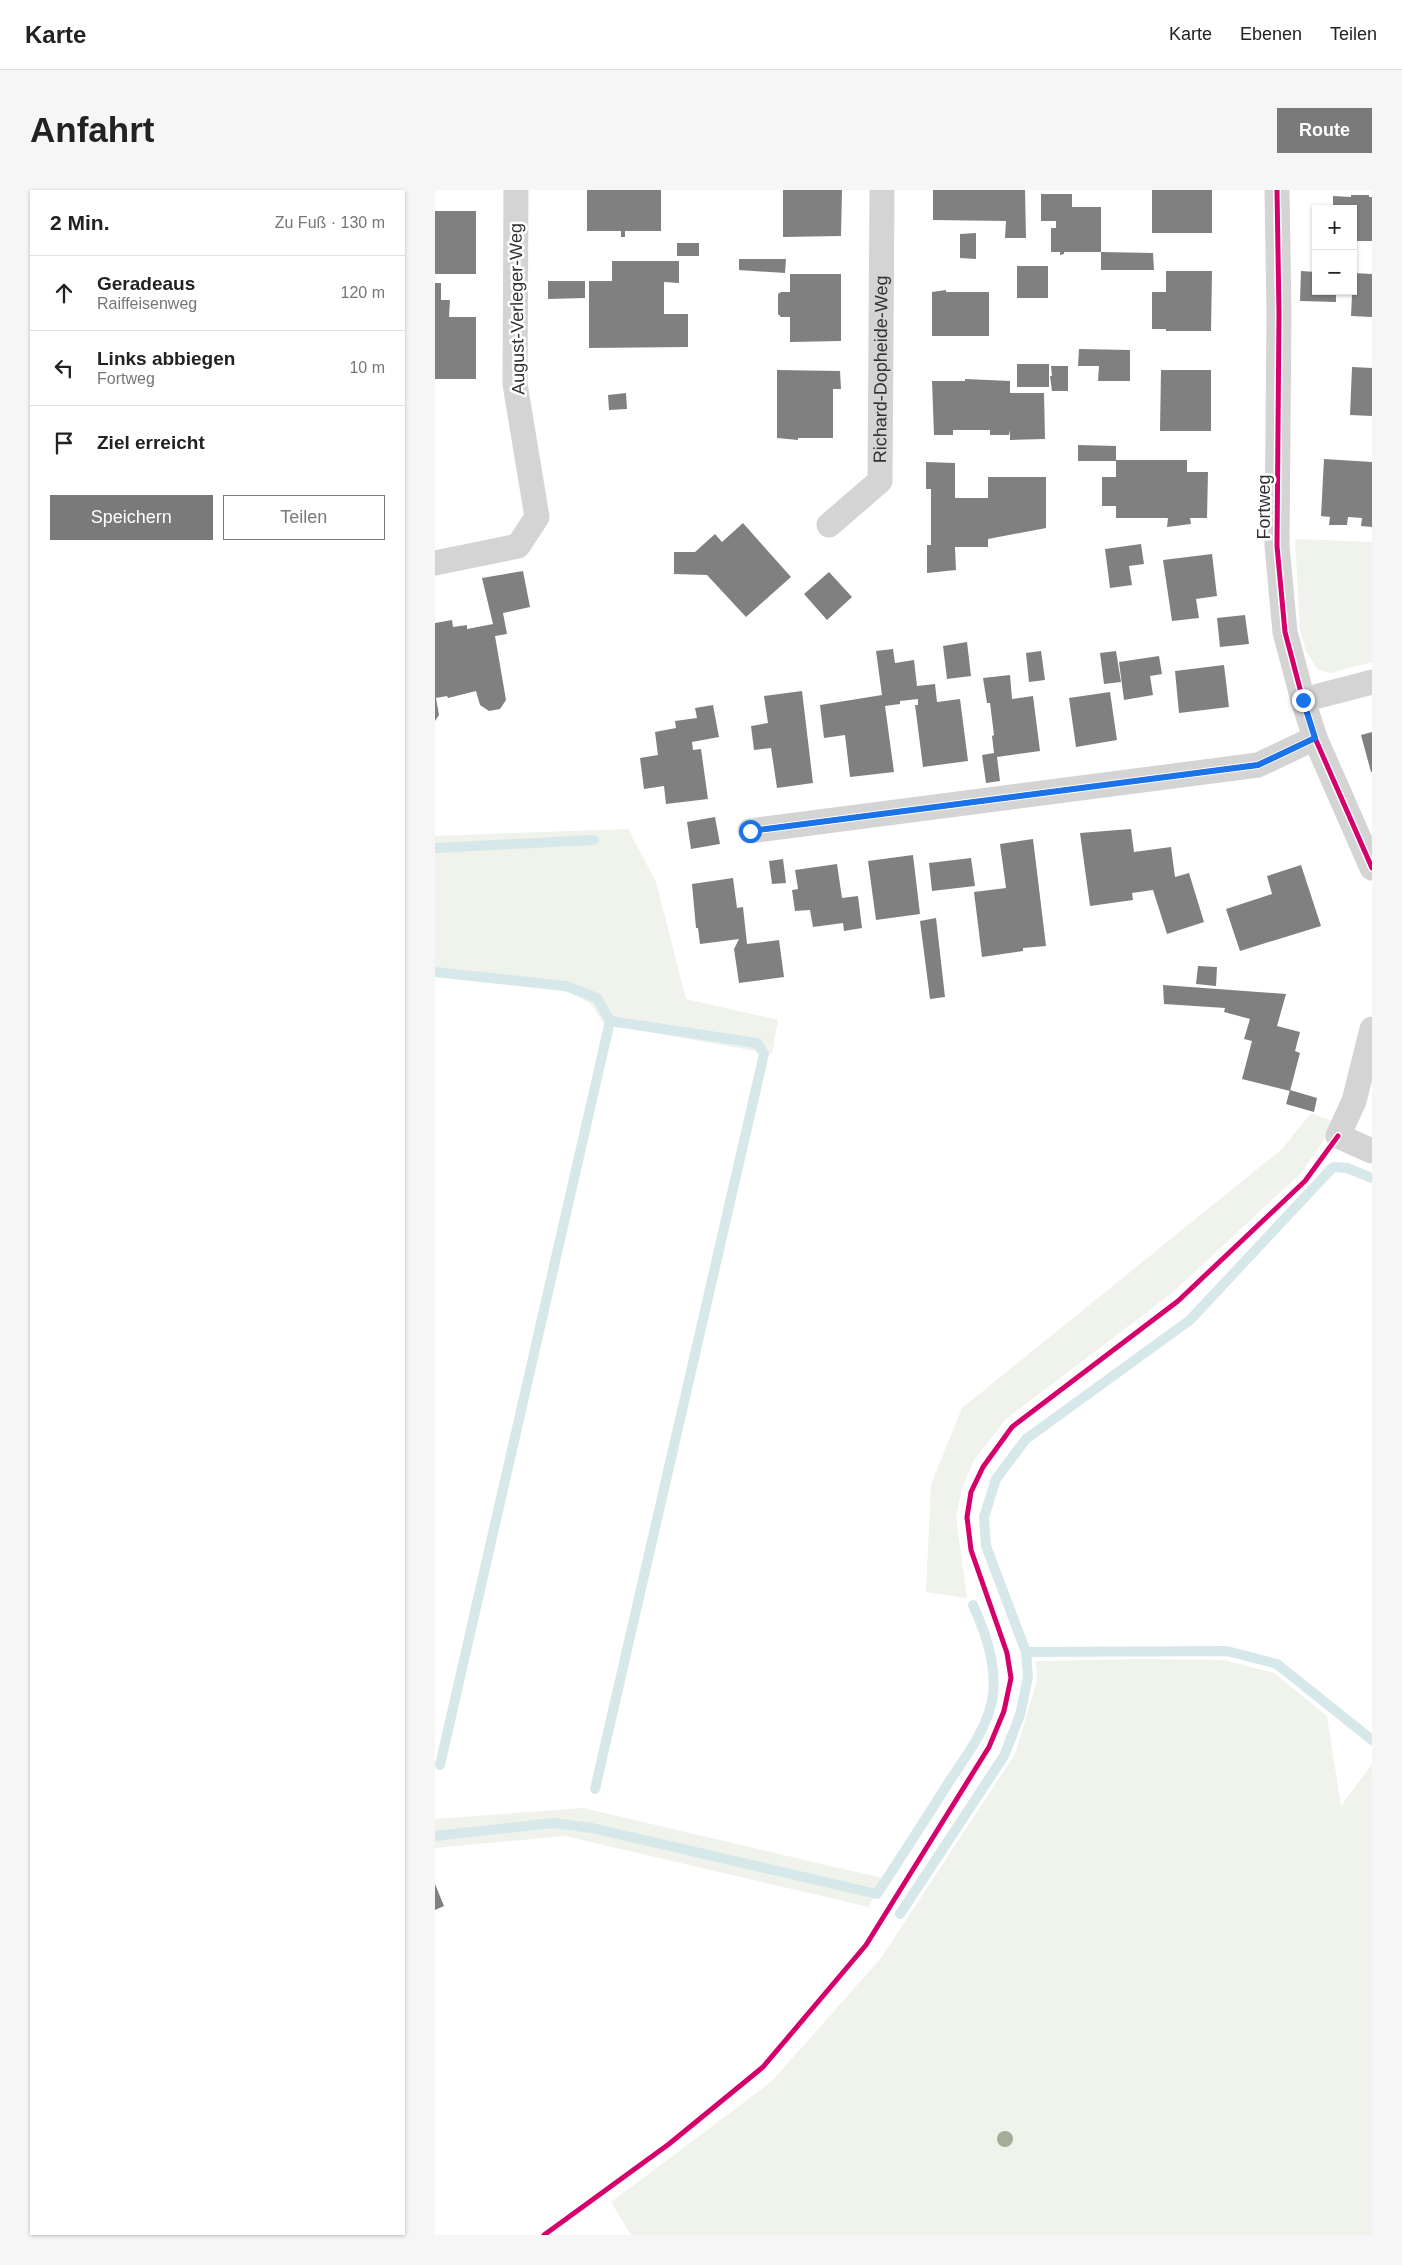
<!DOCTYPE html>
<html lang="de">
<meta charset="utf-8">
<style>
body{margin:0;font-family:Arial,sans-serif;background:#f6f6f6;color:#222}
.controls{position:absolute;right:15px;top:15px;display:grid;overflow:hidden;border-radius:0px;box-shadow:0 1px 4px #0004}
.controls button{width:45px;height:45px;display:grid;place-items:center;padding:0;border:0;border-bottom:1px solid #e0e0e0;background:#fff;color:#222;font:25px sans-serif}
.stop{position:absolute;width:15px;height:15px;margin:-11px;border:4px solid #1a73e8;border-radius:50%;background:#fff}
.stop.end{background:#1a73e8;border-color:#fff;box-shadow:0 1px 5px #0008}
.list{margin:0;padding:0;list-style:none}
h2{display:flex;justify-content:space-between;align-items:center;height:65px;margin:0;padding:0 20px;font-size:21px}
h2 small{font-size:16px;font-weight:400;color:#767676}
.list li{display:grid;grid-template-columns:32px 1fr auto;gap:15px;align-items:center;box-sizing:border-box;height:75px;padding:0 20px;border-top:1px solid #e0e0e0}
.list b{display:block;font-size:19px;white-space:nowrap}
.list p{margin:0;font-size:16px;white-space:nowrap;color:#767676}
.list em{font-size:16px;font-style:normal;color:#767676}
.actions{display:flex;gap:10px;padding:15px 20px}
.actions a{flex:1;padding:11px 0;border:1px solid #7a7a7a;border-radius:0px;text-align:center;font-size:18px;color:#7a7a7a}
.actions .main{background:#7a7a7a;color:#fff}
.icon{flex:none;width:28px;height:28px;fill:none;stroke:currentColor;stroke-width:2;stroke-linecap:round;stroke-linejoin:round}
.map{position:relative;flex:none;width:937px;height:2045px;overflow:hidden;border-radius:0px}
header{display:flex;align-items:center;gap:30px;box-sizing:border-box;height:70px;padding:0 25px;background:#fff;border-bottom:1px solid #e0e0e0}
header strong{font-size:24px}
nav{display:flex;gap:28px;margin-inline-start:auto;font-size:18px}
.intro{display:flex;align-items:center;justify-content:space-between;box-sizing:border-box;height:120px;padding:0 30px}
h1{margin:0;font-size:35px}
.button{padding:12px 22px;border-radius:0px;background:#7a7a7a;color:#fff;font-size:18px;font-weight:700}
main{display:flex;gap:30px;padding:0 30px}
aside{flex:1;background:#fff;border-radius:0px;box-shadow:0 1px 4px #0004}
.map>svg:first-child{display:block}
.green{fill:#f0f2ec}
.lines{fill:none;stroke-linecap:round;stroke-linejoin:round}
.stream{stroke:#d7e8ea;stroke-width:10}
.building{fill:#808080}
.street{stroke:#d4d4d4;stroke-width:25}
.cycleway-casing{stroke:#fff;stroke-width:8}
.cycleway{stroke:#d6006c;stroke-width:5}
.tree{fill:#a7ac98}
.route{stroke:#1a73e8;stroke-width:6}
.labels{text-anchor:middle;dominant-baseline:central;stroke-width:5;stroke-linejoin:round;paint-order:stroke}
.street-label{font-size:18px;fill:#323232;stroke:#fff}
</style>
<header>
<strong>Karte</strong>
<nav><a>Karte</a><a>Ebenen</a><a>Teilen</a></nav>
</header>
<div class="intro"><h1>Anfahrt</h1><a class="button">Route</a></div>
<main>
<aside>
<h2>2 Min.<small>Zu Fuß · 130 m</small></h2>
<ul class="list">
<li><svg class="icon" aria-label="ahead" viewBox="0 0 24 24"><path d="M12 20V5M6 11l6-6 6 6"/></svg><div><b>Geradeaus</b><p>Raiffeisenweg</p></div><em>120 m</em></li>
<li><svg class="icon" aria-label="left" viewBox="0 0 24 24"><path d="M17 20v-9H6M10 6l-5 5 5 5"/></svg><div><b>Links abbiegen</b><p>Fortweg</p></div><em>10 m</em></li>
<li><svg class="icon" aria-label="arrive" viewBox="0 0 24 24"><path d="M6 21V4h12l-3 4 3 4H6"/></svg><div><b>Ziel erreicht</b></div></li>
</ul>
<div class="actions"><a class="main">Speichern</a><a>Teilen</a></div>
</aside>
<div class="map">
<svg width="937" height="2045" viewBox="0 0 937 2045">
<rect width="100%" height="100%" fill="#fff"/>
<path class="green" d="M860 349 937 352V472L895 483 883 480 871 461 865 441Z
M193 639 221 692 251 809 343 830 337 864 169 834 156 814 135 802 0 787V646Z
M876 923 899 932 894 943 866 983 737 1103 571 1229 539 1270 527 1298 521 1327 532 1408 491 1402 496 1294 527 1218 847 959Z
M716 1469 789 1470 839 1483 892 1526 906 1616 937 1574V2045H196L176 2012 336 1892 446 1768 580 1564 602 1491 601 1471Z
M148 1618 447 1688 434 1717 130 1646 0 1658V1629Z"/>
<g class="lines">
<path class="stream" d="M0 658 159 650
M0 782 131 796 162 808 175 831 5 1575
M591 1462 792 1461 842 1474 937 1550
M160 1599 329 864 322 853 175 831
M0 1646 118 1633 157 1638 442 1704C465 1668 489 1632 512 1595 527 1572 545 1549 554 1522 566 1487 553 1448 538 1415
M465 1724 569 1566 585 1525 593 1487 591 1462 551 1356 549 1327 561 1289 591 1249 755 1130 898 977 912 978 937 988"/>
</g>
<path class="building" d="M152 0H226V41H190V47H186V41H152Z
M348 0H407L406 46 348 47Z
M498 0H590L591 48H570L571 31 498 30Z
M717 0H777V43H717Z
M606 4H637V17H666V62H629V64L625 65V62H616V38H621V31H606Z
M916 5H934V7H937V51H918V19H898V6L916 7Z
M0 21H41V84H0Z
M541 43V69L525 68V44Z
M242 53H264V66H242Z
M666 62 718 63 719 80H666Z
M304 69H351L350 83 304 80Z
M177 71H244V93L229 92V124H253V157L154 158V91H177Z
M582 76H613V108H582Z
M731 81H777L776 141H731V139H717V102H731Z
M866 81 881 82V101H901V112L865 111Z
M918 83 937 84V127L916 126Z
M355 84H406V151L355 152V127H346L343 124V104L346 102H355Z
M113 91H150V108L113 109Z
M0 93H6V110H15L14 127H41V189H0Z
M511 100V102H554V146H497V102Z
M644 159 695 160V191H663L664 176H643Z
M582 174H614V197H582Z
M616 176H633V201H617L615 186H617Z
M917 177 937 178V226L915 225Z
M342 180 405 181 406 199H398V248H363V250L342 248Z
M726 180H776V241H725Z
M530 189 575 191V203H609L610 249 575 250V240L574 245H555V240H518V245H499L497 191H530Z
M191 203 192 219 174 220 173 205Z
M643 255 681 256V270H752V282H773L772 328H755L756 334 732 337 733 328H681V316H667V287H681V271H643Z
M889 269 937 272V337L926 336 927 328 913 327 912 335H894L895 327 886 326Z
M491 272 520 273V308H553V287H611V338L553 349V357H520L521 380 492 383V355H496V299H491Z
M308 333 356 387 311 427 272 385 239 384V362H260L280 344 287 352Z
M706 354 709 374 694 376 697 395 675 398 670 359Z
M777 364 782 406 761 409 764 428 737 431 728 370Z
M88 381 95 417 68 423 72 444 60 446 71 510 65 519 54 521 45 515 41 501 13 508 12 506 1 508 4 525 0 531V433L17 430 18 437 32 435V439L58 434 47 388Z
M394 382 417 407 392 430 369 404Z
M810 425 814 454 785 457 782 428Z
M532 452 536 486 512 489 508 456Z
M458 459 460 473 479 470 482 496 500 494 502 512 525 509 533 571 488 577 480 515H483V509L465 511V514L450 516 459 582 415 587 410 545 389 548 385 515 447 505 441 461Z
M606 461 610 490 594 492 591 463Z
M681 461 686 492 669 494 665 463Z
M724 466 727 484 715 486 718 505 689 510 684 472Z
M789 475 794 517 744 523 740 481Z
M575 485 577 509 598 506 605 561 562 567 565 591 551 593 547 565 559 563 557 546 559 545 555 513H552L548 488Z
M367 501 378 593 342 598 336 558 319 560 316 536 333 533 329 506Z
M675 502 682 550 641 557 634 508Z
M278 515 284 547 257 552 258 560 266 559 273 609 231 614 229 596 209 599 205 568 223 565 220 542 241 538 240 531 262 528 260 518Z
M937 542V582H936L926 545Z
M280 627 285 654 256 659 252 632Z
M696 639 699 662 736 657 740 687 754 683 769 732 732 744 718 700 697 703 698 710 655 716 645 643Z
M598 649 611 756 588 758V761L547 767 539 702 571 698 565 654Z
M478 665 485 724 441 730 433 671Z
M536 668 540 696 497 701 494 673Z
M348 669 351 693 337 694 334 671Z
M402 674 407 708 423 706 427 738 409 741 408 733 378 737 375 720 360 721 357 700 363 699 360 680Z
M866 675 886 736 805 761 791 719 837 704 832 686Z
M298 688 302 718 308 717 312 754 344 750 349 787 304 793 299 759 304 749 265 754 263 738H261L257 694Z
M501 728 510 807 495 809 485 731Z
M763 776 782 777 781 796 761 794Z
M728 795 851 804 842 836 865 842 860 861 865 863 855 901 807 889 817 851 809 849 815 829 789 822 790 818 729 814Z
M855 900 882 908 879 922 851 914Z
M0 1694 9 1716 0 1720Z"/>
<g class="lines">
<g class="street">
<path d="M842 0 844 123 842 356 850 442 868 510 880 548 937 678"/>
<path id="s1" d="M394 335 445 291 447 0"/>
<path d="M0 373 83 356 102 327 80 194 81 0"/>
<path d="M868 510 937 492"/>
<path d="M315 641 823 575 880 548"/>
<path d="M937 839 919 911 903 946 937 961"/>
</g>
<defs>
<path id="cycleway" d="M842 0 844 123 842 356 850 442 868 510 880 548 937 678
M315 641 823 575 880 548
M109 2045 234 1954 328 1877 431 1755 554 1557 569 1521 576 1488 572 1463 536 1360 532 1327 536 1302 548 1277 577 1237 743 1111 870 991 903 946"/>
</defs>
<use href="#cycleway" class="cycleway-casing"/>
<use href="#cycleway" class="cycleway"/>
</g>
<circle class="tree" cx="570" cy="1949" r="8"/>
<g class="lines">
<path class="route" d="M315 641 823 575 880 548 868 510"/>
</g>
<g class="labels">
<g class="street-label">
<text transform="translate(82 119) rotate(-91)">August-Verleger-Weg</text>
<text stroke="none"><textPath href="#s1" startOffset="179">Richard-Dopheide-Weg</textPath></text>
<text transform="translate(829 317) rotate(-90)">Fortweg</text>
</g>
</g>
</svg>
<div class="controls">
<button>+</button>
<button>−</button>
</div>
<div class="stop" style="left:315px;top:641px"></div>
<div class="stop end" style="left:868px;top:510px"></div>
</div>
</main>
